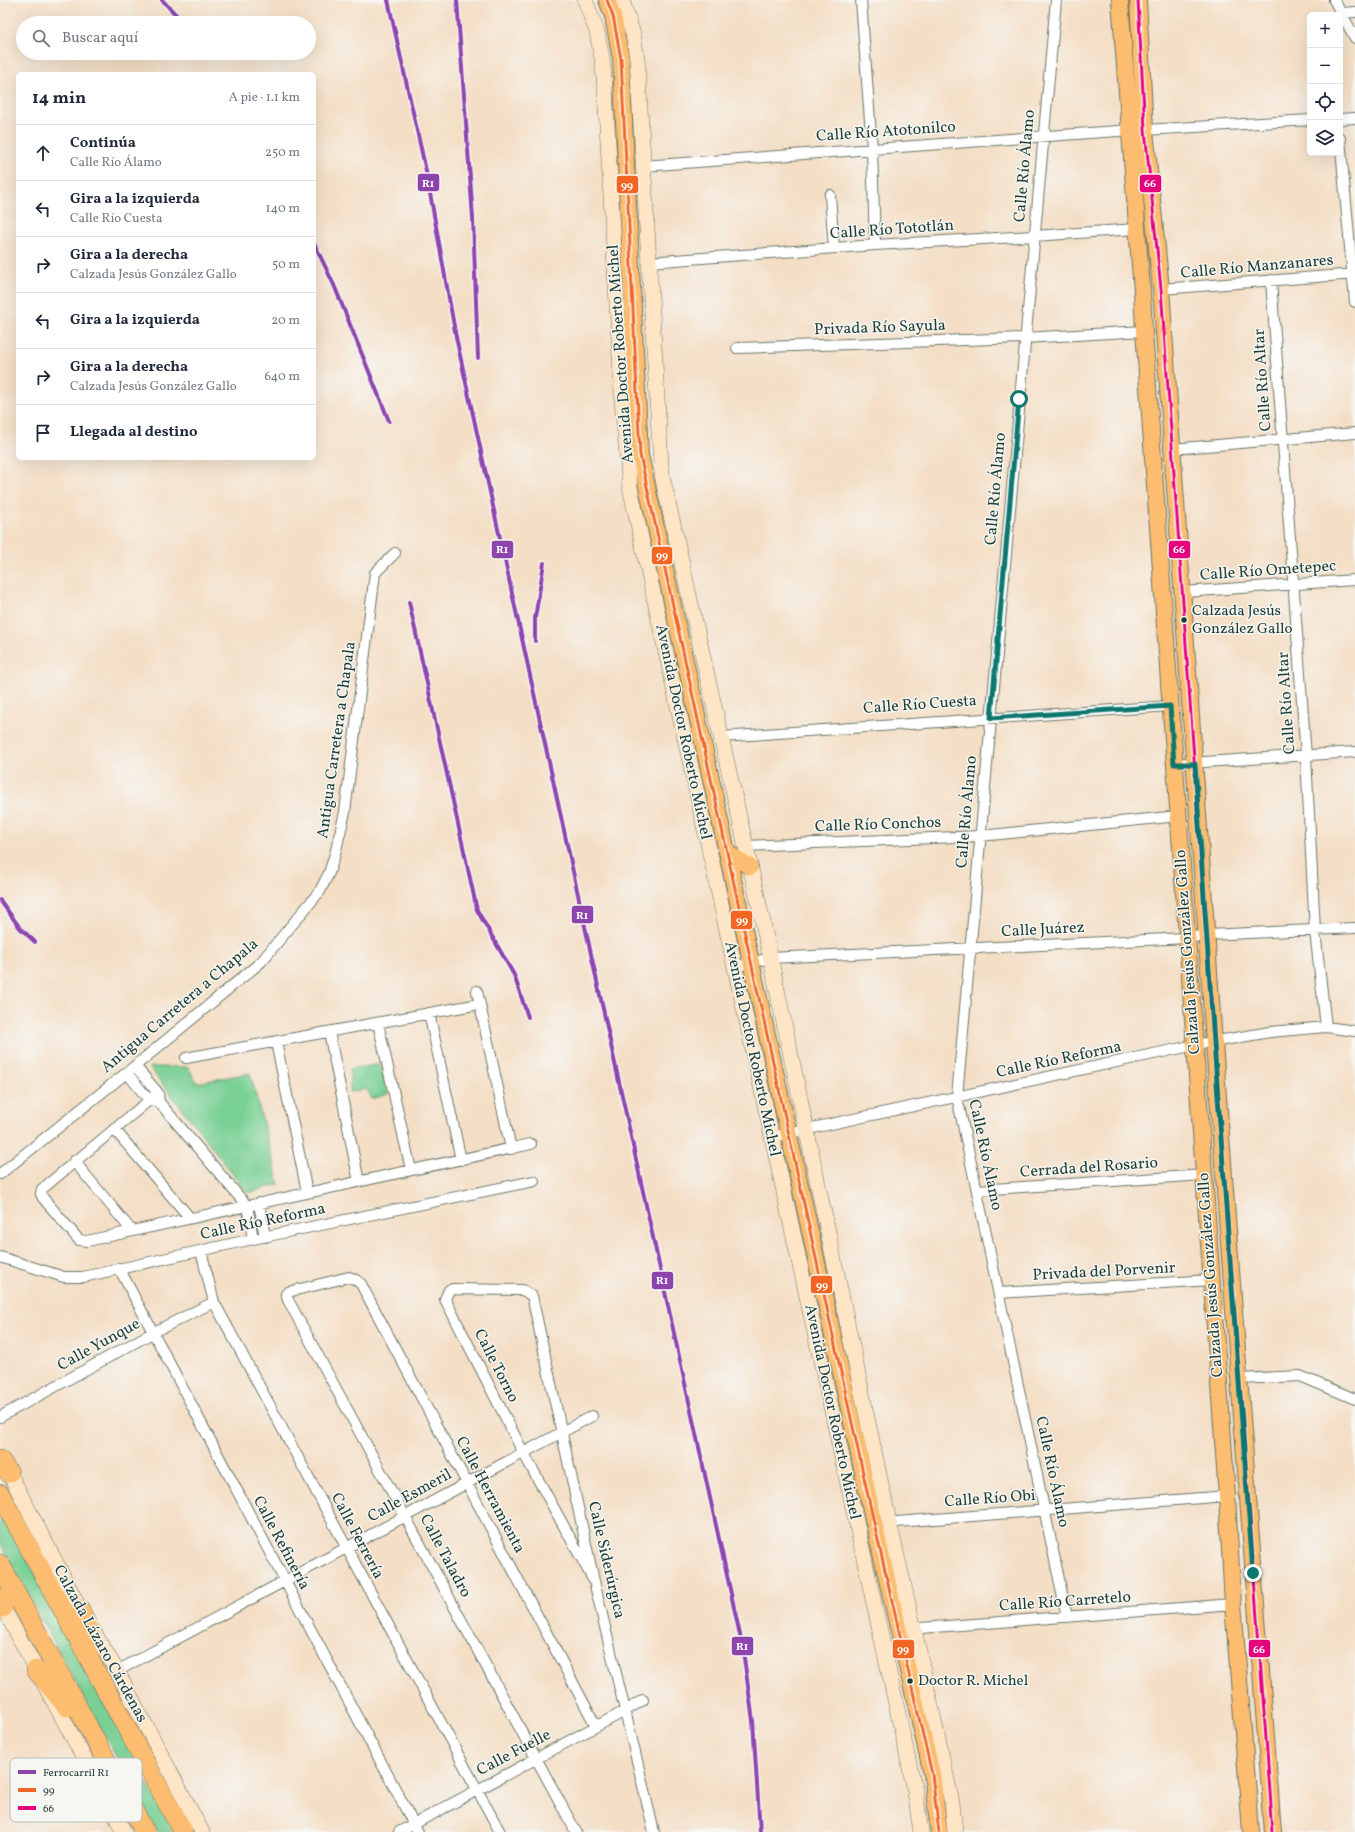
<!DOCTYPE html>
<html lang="es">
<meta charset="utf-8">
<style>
body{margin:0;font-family:Vollkorn,serif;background:#f2f2f3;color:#1f2937}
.controls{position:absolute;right:12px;top:12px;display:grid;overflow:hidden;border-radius:6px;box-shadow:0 4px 16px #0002}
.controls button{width:36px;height:36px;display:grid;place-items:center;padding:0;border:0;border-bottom:1px solid #e0e1e3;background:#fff;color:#1f2937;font:20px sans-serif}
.stop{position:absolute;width:12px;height:12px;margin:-9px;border:3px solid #0f766e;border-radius:50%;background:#fff}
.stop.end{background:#0f766e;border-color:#fff;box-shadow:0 1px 4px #0008}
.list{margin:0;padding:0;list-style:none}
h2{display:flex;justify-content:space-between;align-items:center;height:52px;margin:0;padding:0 16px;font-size:17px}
h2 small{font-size:13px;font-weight:400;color:#747a83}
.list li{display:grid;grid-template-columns:26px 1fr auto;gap:12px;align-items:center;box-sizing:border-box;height:56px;padding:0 16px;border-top:1px solid #e0e1e3}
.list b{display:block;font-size:15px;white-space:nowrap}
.list p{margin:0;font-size:13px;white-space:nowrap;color:#747a83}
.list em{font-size:13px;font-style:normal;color:#747a83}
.icon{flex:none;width:22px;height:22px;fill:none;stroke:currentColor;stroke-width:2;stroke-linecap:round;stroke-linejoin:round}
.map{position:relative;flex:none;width:1355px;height:1832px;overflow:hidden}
.search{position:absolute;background:#fff;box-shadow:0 4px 16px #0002;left:16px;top:16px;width:300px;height:44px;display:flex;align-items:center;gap:10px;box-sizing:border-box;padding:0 14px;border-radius:22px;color:#747a83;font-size:15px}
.panel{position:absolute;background:#fff;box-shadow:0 4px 16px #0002;left:16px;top:72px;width:300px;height:388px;border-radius:6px}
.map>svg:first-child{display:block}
.green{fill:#79d094;stroke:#4c8664}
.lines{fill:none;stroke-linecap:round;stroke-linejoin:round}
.minor-casing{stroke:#6a7567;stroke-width:12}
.secondary-casing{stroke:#6a7567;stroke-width:16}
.primary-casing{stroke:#6a7567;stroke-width:18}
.motorway-casing{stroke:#6a7567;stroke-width:20}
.minor{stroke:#fff;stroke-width:10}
.secondary{stroke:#fee5c5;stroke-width:15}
.primary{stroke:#fcbd6f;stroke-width:16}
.motorway{stroke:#fcbd6f;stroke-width:19}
.bus-1-casing{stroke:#f6f6f2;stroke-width:6}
.bus-2-casing{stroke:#f6f6f2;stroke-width:6}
.bus-1{stroke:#f26522;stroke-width:3}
.bus-2{stroke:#e5007d;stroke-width:3}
.rail-1-casing{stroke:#f6f6f2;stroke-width:7}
.rail-1{stroke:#8e44ad;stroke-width:4}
.route{stroke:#0f766e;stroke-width:5}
.bus-dot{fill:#1f3d34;stroke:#f6f6f2;stroke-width:1.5}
.labels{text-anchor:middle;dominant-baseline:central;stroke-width:3;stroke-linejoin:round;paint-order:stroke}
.bus-label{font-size:15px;fill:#1f3d34;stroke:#f6f6f2;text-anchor:start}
.street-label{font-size:16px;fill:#1f3d34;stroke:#f6f6f2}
.key{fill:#f6f6f2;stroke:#b6beb9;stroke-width:1}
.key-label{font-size:11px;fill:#1f3d34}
.line-badge{stroke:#f6f6f2;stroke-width:1.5}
.badge-label{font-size:11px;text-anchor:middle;font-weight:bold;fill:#fff}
</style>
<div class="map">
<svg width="1355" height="1832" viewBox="0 0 1355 1832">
<rect width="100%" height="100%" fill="#f6f6f2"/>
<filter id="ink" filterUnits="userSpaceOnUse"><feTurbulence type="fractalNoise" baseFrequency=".025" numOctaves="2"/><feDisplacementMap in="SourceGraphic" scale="8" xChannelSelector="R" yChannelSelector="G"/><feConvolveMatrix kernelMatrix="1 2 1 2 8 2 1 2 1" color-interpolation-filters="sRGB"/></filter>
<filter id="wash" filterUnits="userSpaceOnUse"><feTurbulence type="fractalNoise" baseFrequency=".012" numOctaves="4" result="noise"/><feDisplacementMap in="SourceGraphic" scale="16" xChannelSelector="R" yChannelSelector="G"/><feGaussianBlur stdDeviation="0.9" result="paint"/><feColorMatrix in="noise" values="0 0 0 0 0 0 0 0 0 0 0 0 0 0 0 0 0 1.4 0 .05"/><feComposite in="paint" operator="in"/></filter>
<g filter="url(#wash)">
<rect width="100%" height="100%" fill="#f4dec5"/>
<path class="green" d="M380 1064 388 1094 372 1099 367 1089 350 1092V1069Z
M149 1067H188L197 1083 250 1073 279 1184 248 1193Z
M0 1508 173 1832H157L0 1543Z"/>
</g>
<g filter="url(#ink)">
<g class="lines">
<defs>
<path id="minor" d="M861 0 872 148 875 245
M1056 0 957 1097 1067 1617
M1334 0 1355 38
M1341 13 1355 12
M1340 119 1355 118
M1145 130 1310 120
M1340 138 1355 302
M643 166 1131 130
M830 195 834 248
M649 262 875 245 1034 236 1136 229
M1271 280 1306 756 1315 931 1326 1027
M1161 289 1355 274
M737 348 1025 338 1144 331
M1172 449 1355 433
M1183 592 1355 580
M721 737 1170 706
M1174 764 1355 752
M745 846 980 836 1179 816
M734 967 770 958 1187 938 1207 935 1355 928
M477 991 511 1149
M429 1013 461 1160
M378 1023 411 1170
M329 1032 359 1182
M276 1042 307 1192
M186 1058 479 1004
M135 1066 158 1093 159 1102 247 1206 253 1239
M127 1073 149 1100 155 1101
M158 1093 42 1189 41 1194 43 1198 79 1240 87 1241 531 1144
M114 1129 190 1218
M771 1137 1195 1045 1270 1032 1326 1027 1355 1031
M74 1161 132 1231
M0 1174 135 1066 261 962 320 891 329 873 335 854 345 812 375 573 395 553
M977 1190 1204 1175
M259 1203 265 1237
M201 1251 214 1302 500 1832
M0 1257 64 1277H83L253 1239 534 1181
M119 1268 418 1832
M999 1293 1212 1280
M1239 1379 1300 1376 1355 1399
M0 1417 152 1333 214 1302
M884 1523 1227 1496
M594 1581 523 1452 445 1299 449 1290 453 1289 523 1290 532 1296 594 1581 654 1832
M908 1629 1233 1604
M117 1671 592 1416
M399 1832 625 1711 643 1700
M576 1832 288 1300 286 1294 288 1292 349 1277 356 1280 361 1284 596 1726"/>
<path id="secondary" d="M585 0 597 32 602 58 605 88 623 412 630 487 915 1791 921 1832
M622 0 633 34 637 58 661 465 663 480 762 918 889 1522 914 1629 952 1803 955 1832
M4 1463 80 1609 117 1671 202 1832
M0 1602 124 1832"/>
<path id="primary" d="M607 0 613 16 621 59 640 455 874 1523 932 1774 939 1832
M1120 0 1142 291 1144 331 1227 1496 1233 1604 1251 1832
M1138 0 1145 130 1161 289 1214 1043 1273 1832
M728 853 750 867"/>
<path id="motorway" d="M0 1460 9 1473
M0 1494 183 1832
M0 1564 145 1832
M0 1598 3 1608
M80 1609 94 1646
M36 1670 67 1707"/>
</defs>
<use href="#minor" class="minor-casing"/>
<use href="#secondary" class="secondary-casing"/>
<use href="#primary" class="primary-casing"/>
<use href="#motorway" class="motorway-casing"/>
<use href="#minor" class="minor"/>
<use href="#secondary" class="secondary"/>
<use href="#primary" class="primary"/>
<use href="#motorway" class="motorway"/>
<defs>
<path id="bus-1" d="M607 0 613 16 621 59 640 455 874 1523 932 1774 939 1832"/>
<path id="bus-2" d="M1138 0 1145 130 1161 289 1214 1043 1273 1832"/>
</defs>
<use href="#bus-1" class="bus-1-casing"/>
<use href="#bus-2" class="bus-2-casing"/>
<use href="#bus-1" class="bus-1"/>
<use href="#bus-2" class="bus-2"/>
<defs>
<path id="rail-1" d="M162 0 184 23
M388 0 426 171 456 337 742 1644 753 1721 760 1832
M457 0 473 218 478 358
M314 243 334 285 389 421
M409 602 477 910 514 975 528 1017
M535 641V618L544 563
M0 900 20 928 35 942"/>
</defs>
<use href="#rail-1" class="rail-1-casing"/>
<use href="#rail-1" class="rail-1"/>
</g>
</g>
<g class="lines" filter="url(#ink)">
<path class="route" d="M1019 399 991 718 1170 706 1174 764H1195L1214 1043 1253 1573"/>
</g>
<g class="bus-dot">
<circle cx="1184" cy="620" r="3.5"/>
<circle cx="910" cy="1681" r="3.5"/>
</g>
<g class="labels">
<g class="bus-label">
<text x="1192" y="611">Calzada Jesús<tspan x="1192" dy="18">González Gallo</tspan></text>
<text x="918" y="1681">Doctor R. Michel</text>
</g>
<g class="street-label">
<text transform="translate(886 132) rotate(-4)">Calle Río Atotonilco</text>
<text transform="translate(1025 166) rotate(-85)">Calle Río Álamo</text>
<text transform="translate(892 230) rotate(-4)">Calle Río Tototlán</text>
<text transform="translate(1257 267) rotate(-5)">Calle Río Manzanares</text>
<text transform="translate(880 328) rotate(-2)">Privada Río Sayula</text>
<text transform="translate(621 354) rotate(-94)">Avenida Doctor Roberto Michel</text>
<text transform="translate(1263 380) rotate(-94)">Calle Río Altar</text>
<text transform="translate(996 489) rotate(-85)">Calle Río Álamo</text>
<text transform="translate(1268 571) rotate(-4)">Calle Río Ometepec</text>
<text transform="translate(1287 703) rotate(-94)">Calle Río Altar</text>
<text transform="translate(920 705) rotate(-4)">Calle Río Cuesta</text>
<text transform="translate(683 732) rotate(78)">Avenida Doctor Roberto Michel</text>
<text transform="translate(337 740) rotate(-82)">Antigua Carretera a Chapala</text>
<text transform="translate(967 812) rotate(-85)">Calle Río Álamo</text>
<text transform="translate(878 825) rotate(-2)">Calle Río Conchos</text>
<text transform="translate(1043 930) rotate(-3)">Calle Juárez</text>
<text transform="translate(1188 952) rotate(-94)">Calzada Jesús González Gallo</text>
<text transform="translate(180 1006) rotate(-40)">Antigua Carretera a Chapala</text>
<text transform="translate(752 1049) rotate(78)">Avenida Doctor Roberto Michel</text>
<text transform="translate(1059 1060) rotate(-12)">Calle Río Reforma</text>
<text transform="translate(985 1155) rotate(78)">Calle Río Álamo</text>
<text transform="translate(1089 1168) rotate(-4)">Cerrada del Rosario</text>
<text transform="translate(263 1222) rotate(-12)">Calle Río Reforma</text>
<text transform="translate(1104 1272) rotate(-3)">Privada del Porvenir</text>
<text transform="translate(1211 1275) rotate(-94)">Calzada Jesús González Gallo</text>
<text transform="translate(99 1345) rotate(-29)">Calle Yunque</text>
<text transform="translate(496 1366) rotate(63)">Calle Torno</text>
<text transform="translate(832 1412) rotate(78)">Avenida Doctor Roberto Michel</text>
<text transform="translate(1052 1472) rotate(78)">Calle Río Álamo</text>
<text transform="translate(490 1495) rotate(62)">Calle Herramienta</text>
<text transform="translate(410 1496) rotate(-29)">Calle Esmeril</text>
<text transform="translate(990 1499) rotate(-4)">Calle Río Obi</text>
<text transform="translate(357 1536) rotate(62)">Calle Ferrería</text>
<text transform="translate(281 1543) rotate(62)">Calle Refinería</text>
<text transform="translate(445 1556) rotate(62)">Calle Taladro</text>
<text transform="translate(606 1560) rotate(77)">Calle Siderúrgica</text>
<text transform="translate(1065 1602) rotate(-4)">Calle Río Carretelo</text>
<text transform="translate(100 1644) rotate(61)">Calzada Lázaro Cárdenas</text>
<text transform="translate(514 1753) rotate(-28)">Calle Fuelle</text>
</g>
</g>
<rect x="10" y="1758" width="132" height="64" rx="6" class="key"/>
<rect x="18" y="1770" width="18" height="4" fill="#8e44ad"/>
<rect x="18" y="1788" width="18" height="4" fill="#f26522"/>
<rect x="18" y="1806" width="18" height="4" fill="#e5007d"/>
<g class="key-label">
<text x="43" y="1776">Ferrocarril R1</text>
<text x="43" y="1794">99</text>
<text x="43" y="1812">66</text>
</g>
<g class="line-badge">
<rect x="417" y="173" width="23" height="19" rx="4" fill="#8e44ad"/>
<rect x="1139" y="174" width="23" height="19" rx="4" fill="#e5007d"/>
<rect x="616" y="175" width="23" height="19" rx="4" fill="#f26522"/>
<rect x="491" y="540" width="23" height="19" rx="4" fill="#8e44ad"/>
<rect x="1168" y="540" width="23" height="19" rx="4" fill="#e5007d"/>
<rect x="651" y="546" width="22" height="19" rx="4" fill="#f26522"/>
<rect x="571" y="905" width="23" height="19" rx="4" fill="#8e44ad"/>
<rect x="730" y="910" width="23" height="20" rx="4" fill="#f26522"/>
<rect x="651" y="1271" width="23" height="19" rx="4" fill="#8e44ad"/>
<rect x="810" y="1275" width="23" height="19" rx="4" fill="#f26522"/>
<rect x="731" y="1636" width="23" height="20" rx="4" fill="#8e44ad"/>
<rect x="1248" y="1639" width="23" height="19" rx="4" fill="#e5007d"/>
<rect x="892" y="1639" width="23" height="20" rx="4" fill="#f26522"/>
</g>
<g class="badge-label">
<text x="428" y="187">R1</text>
<text x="1150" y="187">66</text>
<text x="627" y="189">99</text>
<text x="502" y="553">R1</text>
<text x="1179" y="553">66</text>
<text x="662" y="559">99</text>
<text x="582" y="919">R1</text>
<text x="742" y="924">99</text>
<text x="662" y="1284">R1</text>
<text x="822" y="1289">99</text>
<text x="742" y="1650">R1</text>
<text x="1259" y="1653">66</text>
<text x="903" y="1653">99</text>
</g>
</svg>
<div class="controls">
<button>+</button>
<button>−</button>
<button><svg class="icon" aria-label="locate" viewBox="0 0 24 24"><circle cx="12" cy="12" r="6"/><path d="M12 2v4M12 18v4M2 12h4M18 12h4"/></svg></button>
<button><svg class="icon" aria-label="layers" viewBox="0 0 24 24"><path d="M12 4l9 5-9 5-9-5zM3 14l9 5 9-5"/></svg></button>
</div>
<div class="stop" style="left:1019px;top:399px"></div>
<div class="stop end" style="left:1253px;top:1573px"></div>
<div class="search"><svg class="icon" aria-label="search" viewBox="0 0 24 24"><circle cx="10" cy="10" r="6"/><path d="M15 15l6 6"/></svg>Buscar aquí</div>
<section class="panel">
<h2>14 min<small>A pie · 1.1 km</small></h2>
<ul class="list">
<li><svg class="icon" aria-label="ahead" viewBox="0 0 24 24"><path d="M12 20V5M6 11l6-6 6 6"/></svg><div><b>Continúa</b><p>Calle Río Álamo</p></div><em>250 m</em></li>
<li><svg class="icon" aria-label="left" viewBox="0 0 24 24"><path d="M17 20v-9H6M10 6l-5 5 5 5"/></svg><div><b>Gira a la izquierda</b><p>Calle Río Cuesta</p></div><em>140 m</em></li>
<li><svg class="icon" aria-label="right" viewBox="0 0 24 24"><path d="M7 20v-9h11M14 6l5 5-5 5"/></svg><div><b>Gira a la derecha</b><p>Calzada Jesús González Gallo</p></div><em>50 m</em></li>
<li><svg class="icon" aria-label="left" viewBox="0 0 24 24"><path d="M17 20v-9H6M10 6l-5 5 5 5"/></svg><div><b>Gira a la izquierda</b></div><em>20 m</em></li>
<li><svg class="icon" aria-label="right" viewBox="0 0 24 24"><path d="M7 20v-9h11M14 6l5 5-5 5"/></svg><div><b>Gira a la derecha</b><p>Calzada Jesús González Gallo</p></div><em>640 m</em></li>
<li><svg class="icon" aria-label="arrive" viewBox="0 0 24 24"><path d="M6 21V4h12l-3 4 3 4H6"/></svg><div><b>Llegada al destino</b></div></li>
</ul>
</section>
</div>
